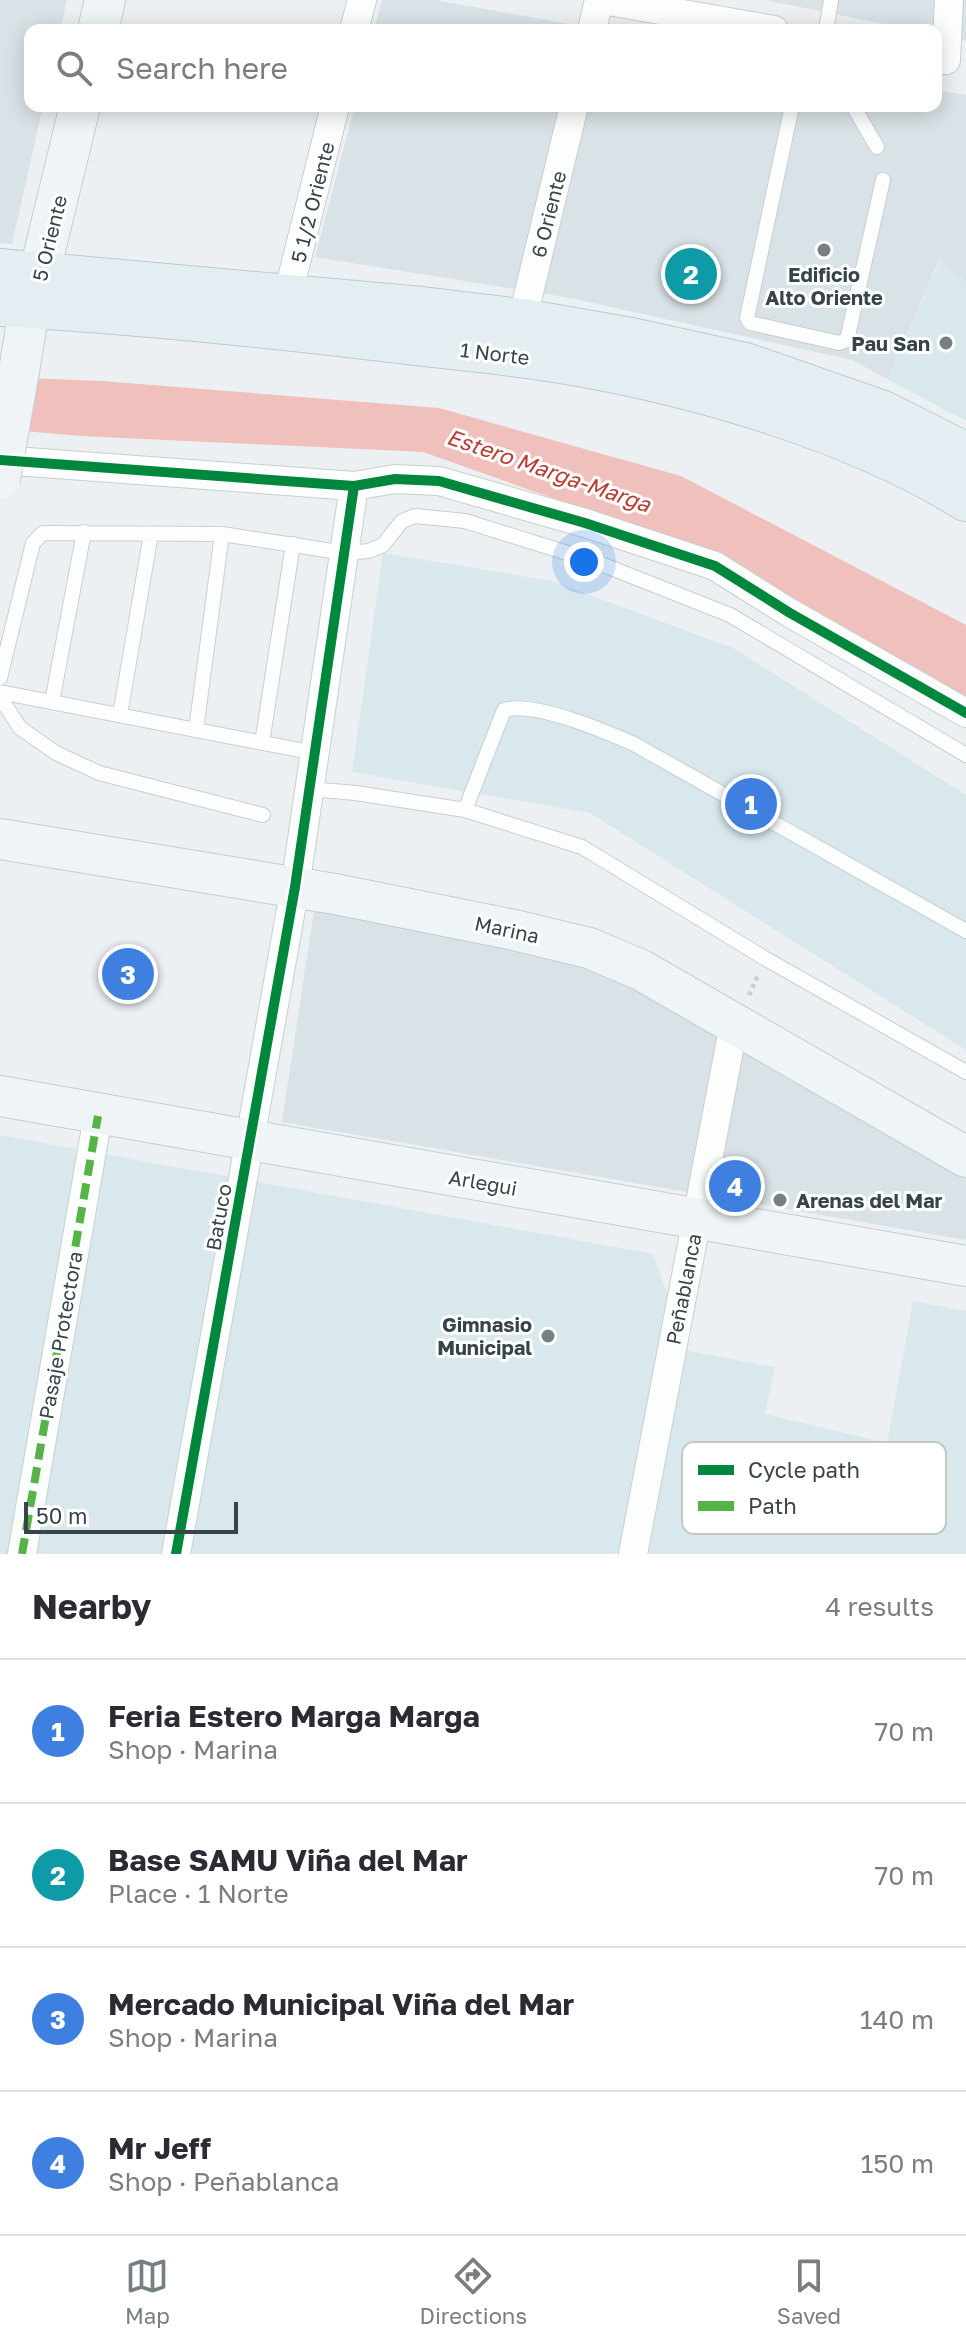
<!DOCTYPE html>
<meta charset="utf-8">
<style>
body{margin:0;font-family:"Golos Text",sans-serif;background:#f7f7f7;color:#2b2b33}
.scale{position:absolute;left:24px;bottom:20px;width:214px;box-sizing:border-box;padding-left:8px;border:4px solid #374449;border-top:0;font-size:22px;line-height:28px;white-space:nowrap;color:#374449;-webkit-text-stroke:6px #fff;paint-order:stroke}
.you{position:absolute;left:584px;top:562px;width:28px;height:28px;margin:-20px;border:6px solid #fff;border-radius:50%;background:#1a73e8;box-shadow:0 0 0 12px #1a73e833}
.badge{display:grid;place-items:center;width:52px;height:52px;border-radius:50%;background:#768084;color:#fff;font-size:26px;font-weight:700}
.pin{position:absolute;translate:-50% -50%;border:4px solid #fff;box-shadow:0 2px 8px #0006}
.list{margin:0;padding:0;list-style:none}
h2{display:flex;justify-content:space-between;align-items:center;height:104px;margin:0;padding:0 32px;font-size:34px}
h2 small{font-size:26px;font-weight:400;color:#7c7c81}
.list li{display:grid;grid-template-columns:52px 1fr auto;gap:24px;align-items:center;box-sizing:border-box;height:144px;padding:0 32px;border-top:2px solid #e1e1e2}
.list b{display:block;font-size:30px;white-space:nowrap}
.list p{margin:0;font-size:26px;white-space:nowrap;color:#7c7c81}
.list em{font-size:26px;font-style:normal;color:#7c7c81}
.icon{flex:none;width:44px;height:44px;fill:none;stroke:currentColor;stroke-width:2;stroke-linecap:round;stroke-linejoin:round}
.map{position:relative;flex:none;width:966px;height:1554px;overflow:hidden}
.search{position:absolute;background:#fff;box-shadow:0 4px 20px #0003;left:24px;right:24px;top:24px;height:88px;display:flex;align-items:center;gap:20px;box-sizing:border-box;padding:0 28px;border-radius:16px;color:#7c7c81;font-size:30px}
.sheet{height:680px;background:#fff}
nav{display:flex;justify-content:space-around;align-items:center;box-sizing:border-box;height:112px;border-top:2px solid #e1e1e2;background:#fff;font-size:22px;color:#7c7c81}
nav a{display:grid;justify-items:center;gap:4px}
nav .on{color:#768084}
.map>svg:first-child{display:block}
.residential{fill:#d9e2e6}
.commercial{fill:#d8e8ed}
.water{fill:#f0c0bd}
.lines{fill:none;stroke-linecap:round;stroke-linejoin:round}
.lane-casing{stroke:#caced0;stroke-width:16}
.street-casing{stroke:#caced0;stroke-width:30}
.secondary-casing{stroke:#c5cdd2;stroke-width:42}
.primary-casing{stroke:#b9cbd4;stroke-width:46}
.path{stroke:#cbd0d2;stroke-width:5;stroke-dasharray:4 4;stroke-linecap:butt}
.lane{stroke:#fcfdfd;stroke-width:14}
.street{stroke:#fcfdfd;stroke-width:28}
.secondary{stroke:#eff4f7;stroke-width:40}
.primary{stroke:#e4edf2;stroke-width:44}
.secondary-bridge-casing{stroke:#c5cdd2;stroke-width:42;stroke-linecap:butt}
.secondary-bridge{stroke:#eff4f7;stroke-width:40}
.quiet{stroke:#56b347;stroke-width:8;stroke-dasharray:16 8;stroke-linecap:butt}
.cycleway-casing{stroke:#fff;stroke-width:15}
.cycleway{stroke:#00873e;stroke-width:10}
.poi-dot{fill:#768084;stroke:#fff;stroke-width:3}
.labels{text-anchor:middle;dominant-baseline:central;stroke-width:6;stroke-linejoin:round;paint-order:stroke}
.street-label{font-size:20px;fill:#374449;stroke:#fff}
.poi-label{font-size:20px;font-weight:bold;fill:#374449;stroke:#fff;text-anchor:end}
.water-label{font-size:22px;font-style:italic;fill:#b73b2e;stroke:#fff}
.key{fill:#fff;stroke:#c3c7c8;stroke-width:2}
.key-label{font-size:22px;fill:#374449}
</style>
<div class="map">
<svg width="966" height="1554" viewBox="0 0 966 1554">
<rect width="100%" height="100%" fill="#ecf0f2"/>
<path class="residential" d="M0 0H67L60 30H30V106H43L12 244 0 243Z
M382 0H435L602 30H374Z
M765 0H966V41L936 35V30H914Z
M936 90 966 95V284L940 259 887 379 852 360 570 298 315 257 355 106H936Z
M314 911 585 958 966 1179V1240L282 1122Z"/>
<path class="commercial" d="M941 259 966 284V421L887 379Z
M383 553 552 581 733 648 966 795V1050L590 813 352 772Z
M0 1135 653 1254 688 1351 775 1367 765 1414 887 1443 913 1301 966 1311V1554H0Z"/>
<path class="water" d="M0 377 102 381 439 408 681 476 966 625V705L719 557 423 452 81 436 0 429Z"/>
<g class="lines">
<defs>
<path id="lane" d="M826 30 831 0
M792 106 747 318 750 323 839 343 847 340 883 180
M853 106 877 147
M0 678 33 543 43 533 222 534 345 553 369 551 383 545 402 521 415 516 465 521 596 562 730 615 966 755
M0 692 315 753
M0 697 20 728 56 753 99 773 263 815
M52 702 84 532
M120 715 151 534
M196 730 222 534
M262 743 293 544
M309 789 356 793 465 810 582 847 766 959 966 1072
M465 810 504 710C535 701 604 731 634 744L966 931"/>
<path id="street" d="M603 0 774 30
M354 30 362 0
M592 30 599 0
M946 60 949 0
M287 298 335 106
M522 321 574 106
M0 460 354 486 395 479 439 481 585 523 715 566 790 613 966 713
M22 1554 98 1116
M176 1554 295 887 354 486
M633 1554 734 1024"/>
<path id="secondary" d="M98 30 105 0
M19 371 26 328 80 106
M0 839 335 894 514 930 589 948 641 970 966 1157
M0 1096 966 1266"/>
<path id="primary" d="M0 271 422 309 522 321 631 340 745 365 883 413 966 455
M0 304C133 312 266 325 398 341 454 348 511 352 567 362 695 383 855 430 966 499"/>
</defs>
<use href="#lane" class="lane-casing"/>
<use href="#street" class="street-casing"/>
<use href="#secondary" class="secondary-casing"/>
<use href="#primary" class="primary-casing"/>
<path class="path" d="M749 995 758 975"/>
<use href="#lane" class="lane"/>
<use href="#street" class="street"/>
<use href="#secondary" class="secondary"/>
<use href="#primary" class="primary"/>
<defs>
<path id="secondary-bridge" d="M0 479 19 371"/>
</defs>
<use href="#secondary-bridge" class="secondary-bridge-casing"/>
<use href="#secondary-bridge" class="secondary-bridge"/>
<path class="quiet" d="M22 1554 98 1116"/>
<defs>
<path id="cycleway" d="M0 460 354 486 395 479 439 481 585 523 715 566 790 613 966 713
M176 1554 295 887 354 486"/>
</defs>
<use href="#cycleway" class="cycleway-casing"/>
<use href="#cycleway" class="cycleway"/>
</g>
<g class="poi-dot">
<circle cx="824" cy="250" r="8"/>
<circle cx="946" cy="343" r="8"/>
<circle cx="780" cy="1200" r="8"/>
<circle cx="548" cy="1336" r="8"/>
</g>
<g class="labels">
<g class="street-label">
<text transform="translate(312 202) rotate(-76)">5 1/2 Oriente</text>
<text transform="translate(548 214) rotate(-76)">6 Oriente</text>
<text transform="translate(49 238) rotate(-76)">5 Oriente</text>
<text transform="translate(495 353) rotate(7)">1 Norte</text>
<text transform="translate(507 929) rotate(12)">Marina</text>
<text transform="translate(483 1182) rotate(10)">Arlegui</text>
<text transform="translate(218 1217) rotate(-80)">Batuco</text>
<text transform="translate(683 1289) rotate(-79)">Peñablanca</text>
<text transform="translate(60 1335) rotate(-80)">Pasaje Protectora</text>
</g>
<g class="poi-label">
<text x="824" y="274" text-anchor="middle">Edificio<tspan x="824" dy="23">Alto Oriente</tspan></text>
<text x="930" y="343">Pau San</text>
<text x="796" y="1200" text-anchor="start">Arenas del Mar</text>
<text x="532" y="1324">Gimnasio<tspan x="532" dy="23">Municipal</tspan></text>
</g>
<g class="water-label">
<text transform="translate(549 470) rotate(19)">Estero Marga-Marga</text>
</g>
</g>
<rect x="682" y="1442" width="264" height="92" rx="12" class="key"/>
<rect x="698" y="1465" width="36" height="10" fill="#00873e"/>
<rect x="698" y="1501" width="36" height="10" fill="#56b347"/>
<g class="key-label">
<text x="748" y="1478">Cycle path</text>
<text x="748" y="1514">Path</text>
</g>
</svg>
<div class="scale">50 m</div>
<div class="you"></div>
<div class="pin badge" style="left:751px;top:804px;background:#3f7fe0">1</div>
<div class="pin badge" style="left:691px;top:274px;background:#0f9aa8">2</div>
<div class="pin badge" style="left:128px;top:974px;background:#3f7fe0">3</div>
<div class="pin badge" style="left:735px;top:1186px;background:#3f7fe0">4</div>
<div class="search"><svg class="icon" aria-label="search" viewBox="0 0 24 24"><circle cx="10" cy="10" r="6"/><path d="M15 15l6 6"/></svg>Search here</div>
</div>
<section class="sheet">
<h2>Nearby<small>4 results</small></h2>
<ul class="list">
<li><span class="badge" style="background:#3f7fe0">1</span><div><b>Feria Estero Marga Marga</b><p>Shop · Marina</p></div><em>70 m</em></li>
<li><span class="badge" style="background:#0f9aa8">2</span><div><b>Base SAMU Viña del Mar</b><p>Place · 1 Norte</p></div><em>70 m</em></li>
<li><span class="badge" style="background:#3f7fe0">3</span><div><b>Mercado Municipal Viña del Mar</b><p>Shop · Marina</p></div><em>140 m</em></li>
<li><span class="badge" style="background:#3f7fe0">4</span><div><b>Mr Jeff</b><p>Shop · Peñablanca</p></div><em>150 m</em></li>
</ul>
</section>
<nav>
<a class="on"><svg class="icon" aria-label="map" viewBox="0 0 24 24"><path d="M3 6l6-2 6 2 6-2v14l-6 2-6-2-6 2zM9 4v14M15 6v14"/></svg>Map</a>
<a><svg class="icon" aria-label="directions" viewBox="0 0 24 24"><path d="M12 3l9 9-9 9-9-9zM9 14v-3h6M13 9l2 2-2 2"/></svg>Directions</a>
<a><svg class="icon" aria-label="saved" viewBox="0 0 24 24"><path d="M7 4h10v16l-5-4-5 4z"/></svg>Saved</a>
</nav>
